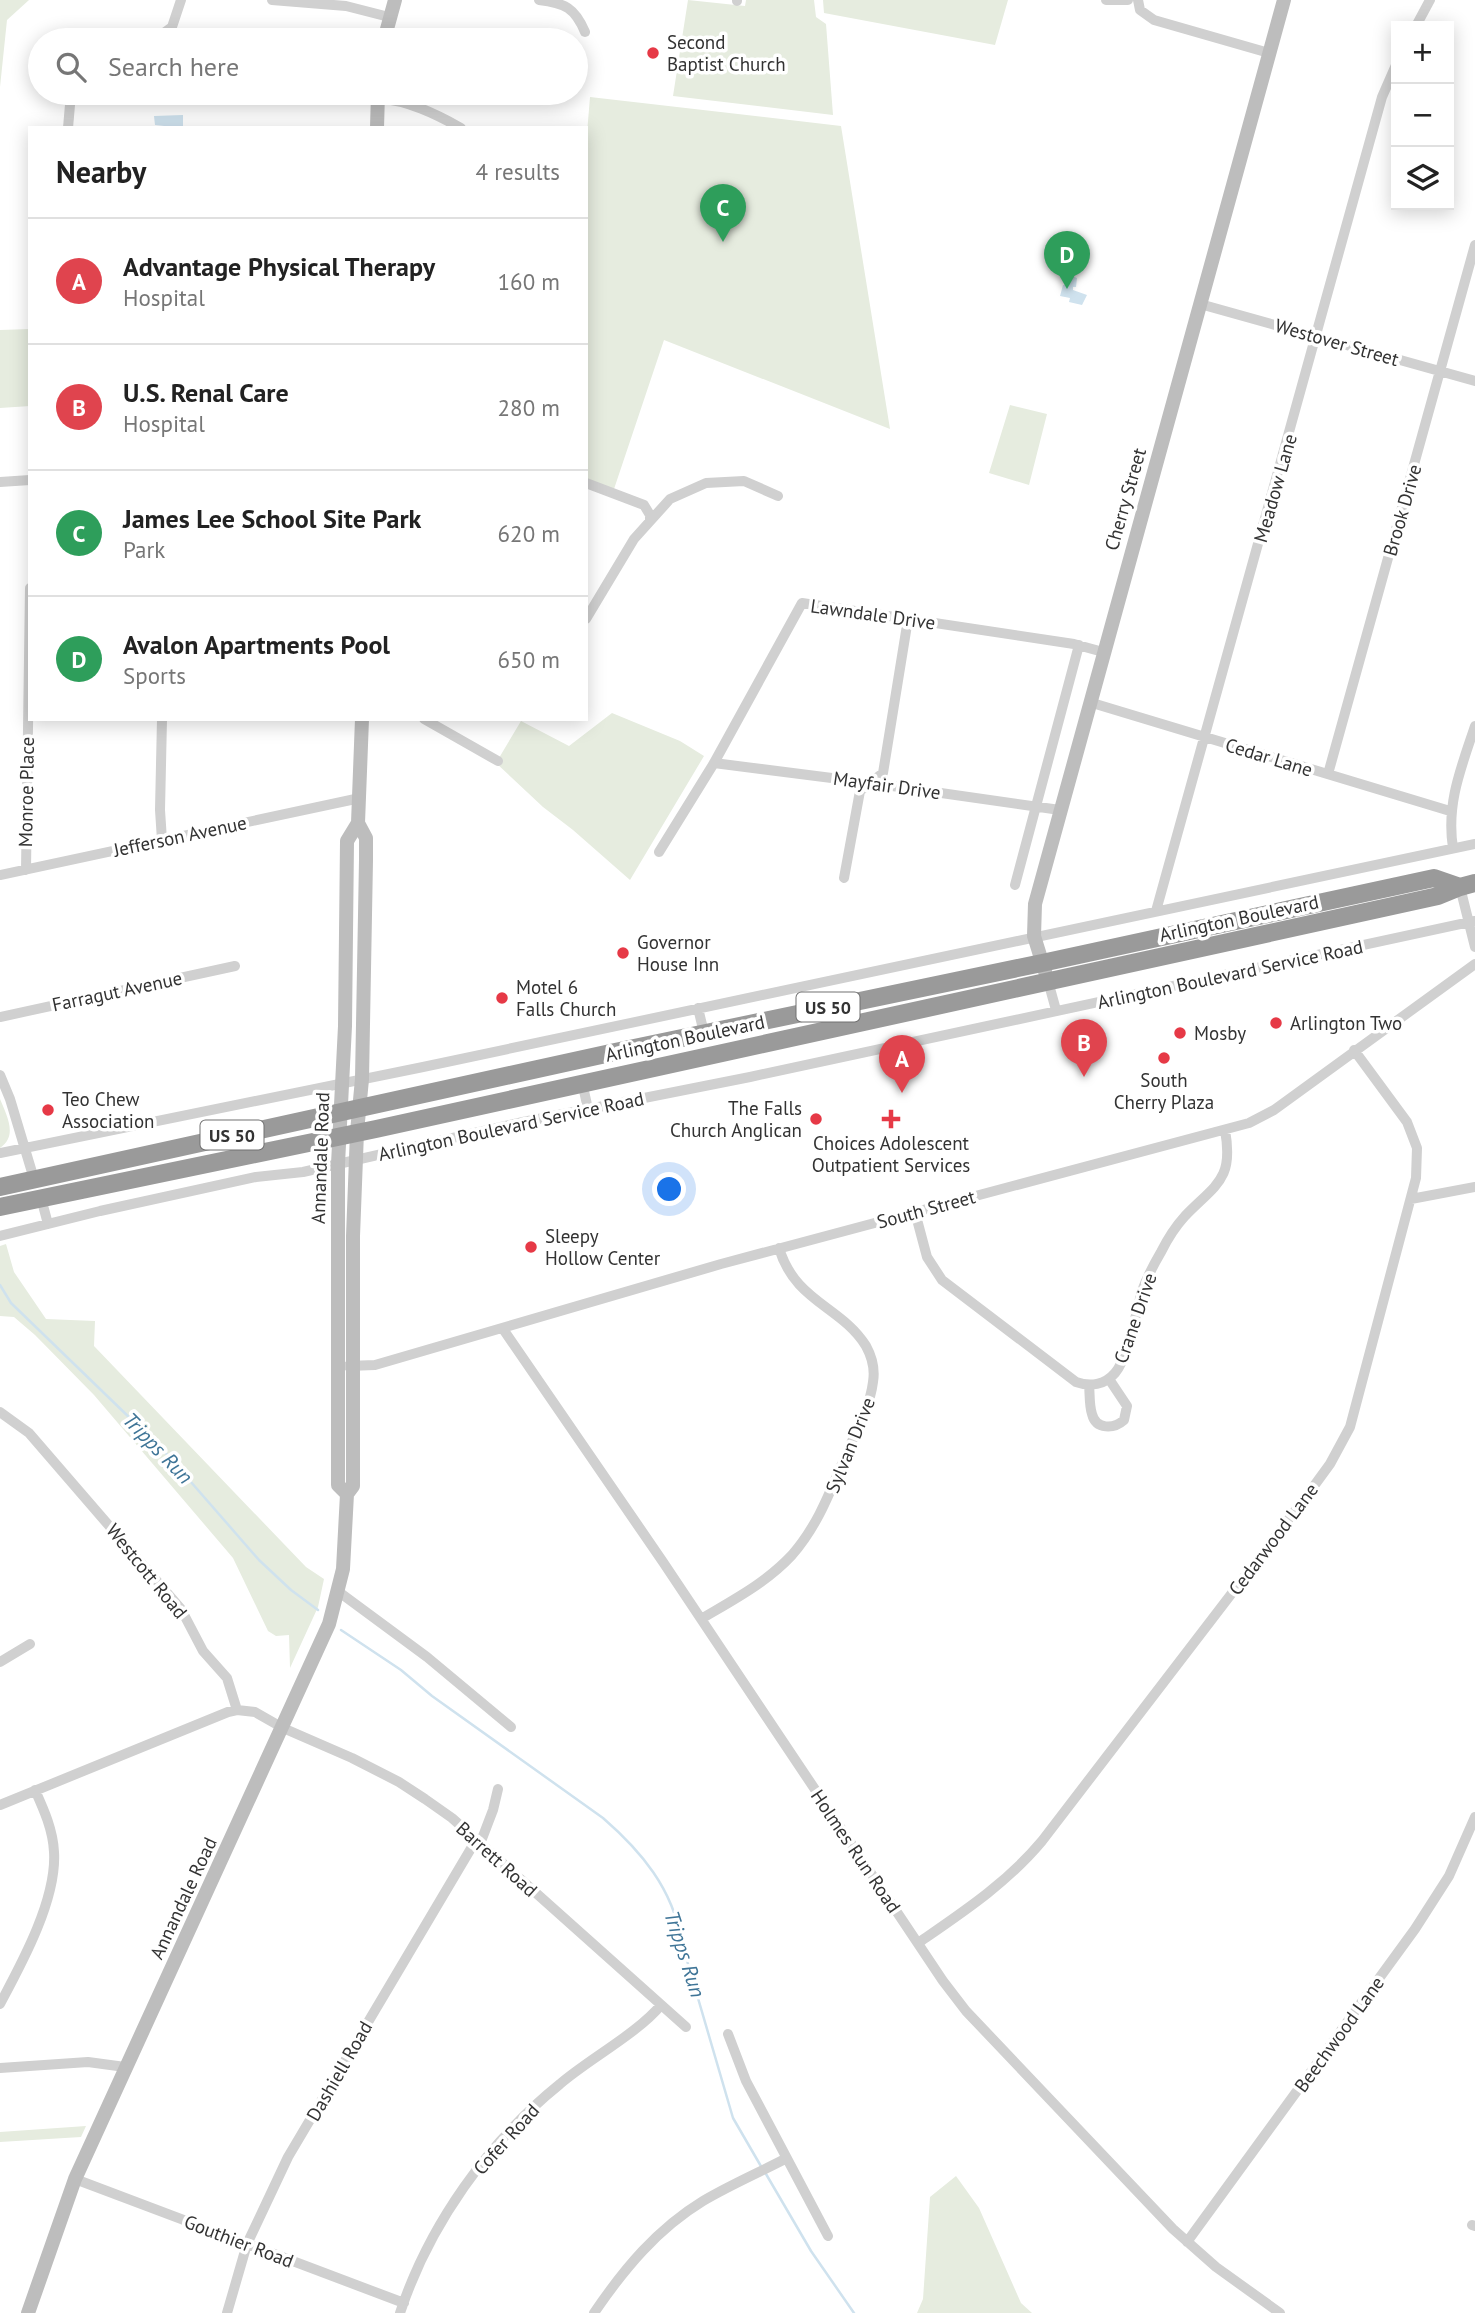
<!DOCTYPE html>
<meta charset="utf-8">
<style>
body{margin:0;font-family:"PT Sans",sans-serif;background:#f6f6f6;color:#222}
.controls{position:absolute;right:21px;top:21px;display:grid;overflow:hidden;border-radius:0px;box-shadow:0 4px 18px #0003}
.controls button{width:63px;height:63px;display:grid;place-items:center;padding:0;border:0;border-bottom:2px solid #e0e0e0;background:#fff;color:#222;font:35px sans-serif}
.you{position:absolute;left:670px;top:1190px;width:24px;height:24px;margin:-18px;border:5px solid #fff;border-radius:50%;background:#1a73e8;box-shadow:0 0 0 10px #1a73e833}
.badge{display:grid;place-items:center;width:46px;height:46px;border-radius:50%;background:#1a73e8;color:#fff;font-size:23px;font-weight:700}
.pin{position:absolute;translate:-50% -58px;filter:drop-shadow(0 2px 4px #0008)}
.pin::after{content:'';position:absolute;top:37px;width:24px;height:21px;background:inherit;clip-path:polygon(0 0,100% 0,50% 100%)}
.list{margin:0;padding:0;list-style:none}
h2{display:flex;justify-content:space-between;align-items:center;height:91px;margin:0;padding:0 28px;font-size:30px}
h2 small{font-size:23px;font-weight:400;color:#767676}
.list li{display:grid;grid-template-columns:46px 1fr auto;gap:21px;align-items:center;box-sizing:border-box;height:126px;padding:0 28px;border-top:2px solid #e0e0e0}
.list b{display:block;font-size:26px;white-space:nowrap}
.list p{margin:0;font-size:23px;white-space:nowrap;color:#767676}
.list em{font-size:23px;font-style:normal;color:#767676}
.icon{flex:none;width:38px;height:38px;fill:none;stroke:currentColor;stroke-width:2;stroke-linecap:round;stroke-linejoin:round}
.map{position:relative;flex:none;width:1475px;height:2313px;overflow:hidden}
.search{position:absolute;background:#fff;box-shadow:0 4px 18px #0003;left:28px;top:28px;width:560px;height:77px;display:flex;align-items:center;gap:18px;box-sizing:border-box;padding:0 24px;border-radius:38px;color:#767676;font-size:26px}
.panel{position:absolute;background:#fff;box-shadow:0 4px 18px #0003;left:28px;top:126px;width:560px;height:595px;border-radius:0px}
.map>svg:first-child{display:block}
.green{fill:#e6ecdf}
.water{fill:#cfe2ee}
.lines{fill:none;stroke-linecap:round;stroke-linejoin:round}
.stream{stroke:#cfe2ee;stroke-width:2.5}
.street{stroke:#d0d0d0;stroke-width:10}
.secondary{stroke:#bdbdbd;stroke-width:14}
.highway{stroke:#9a9a9a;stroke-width:18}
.poi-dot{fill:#e63946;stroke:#fff;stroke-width:2.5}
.labels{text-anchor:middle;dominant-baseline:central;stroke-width:7;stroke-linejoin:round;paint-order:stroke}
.shield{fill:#fff;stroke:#707070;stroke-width:2}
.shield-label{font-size:18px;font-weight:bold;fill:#333}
.poi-label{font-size:19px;fill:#333;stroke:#fff;text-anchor:start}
.street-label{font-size:19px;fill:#333;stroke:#fff}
.water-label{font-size:21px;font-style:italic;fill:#3f7597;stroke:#fff}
</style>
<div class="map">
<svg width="1475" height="2313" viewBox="0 0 1475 2313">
<rect width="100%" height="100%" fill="#fff"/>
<path class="green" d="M0 0H29L7 20 0 87Z
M688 0 745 6 746 0H814L816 17 826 24 833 115 673 96Z
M823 0H1008L995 45 824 13Z
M590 97 841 126 890 429 664 340 614 489 586 479V145Z
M30 329V406L0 408V330Z
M1010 405 1047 414 1029 485 989 473Z
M612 713 680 741 704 756 630 880 573 830 543 807 496 763 521 721 569 746Z
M0 1099C7 1116 18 1136 0 1148Z
M6 1244 14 1272 46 1319 95 1321 94 1346 306 1567 324 1579 318 1607 290 1668 289 1635 276 1636 268 1631 233 1558 94 1395 35 1335 14 1317 0 1316V1246Z
M86 2126 81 2137 0 2142V2132Z
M956 2176 979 2208 1021 2303 1032 2313H917L923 2299 930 2197Z"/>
<path class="water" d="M183 115V128L155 125 154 116Z
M1069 275 1077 278 1076 287H1073V290L1087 295 1082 305 1069 302 1070 298 1060 296 1063 285H1066L1064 283Z"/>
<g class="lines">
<path class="stream" d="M0 1285 11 1303 163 1450 259 1560 291 1590 318 1610
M341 1630 401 1670 432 1696 603 1818C641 1851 673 1889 681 1940L733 2118 762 2168
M766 2174 811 2251 854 2313"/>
<path class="street" d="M272 0 346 6 389 17
M539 0C565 3 575 8 585 32
M1106 0H1128
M1138 0 1140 10 1154 20 1269 53
M737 1V0
M1416 26 1430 0
M154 40 172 27 181 0
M378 98C409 101 434 113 461 128
M68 128 71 93
M1200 304 1475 381
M0 482 30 480
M586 483 644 505 650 515V520
M586 619 634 539 670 499 706 483 744 481 778 496
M1089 702 1450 811
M162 719 160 810 162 840
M424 719 498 761
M714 763 871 783 1060 810
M1328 774 1475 245
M1453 848C1446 804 1461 768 1475 726
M659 852 714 763 802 603 1074 644 1103 652
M26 870 30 588
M0 875 360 798
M844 878 860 791 883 773 908 619
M1015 885 1079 645
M1460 887 1475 947
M1156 911 1382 97 1396 65
M1048 981 1056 1010
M698 1008 704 1033
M0 1017 235 966
M0 1075 10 1099 34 1179
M582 1082 588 1109
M0 1153 423 1067 1475 844
M41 1198 48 1224
M1411 1199 1475 1187
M915 1212 927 1257 942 1280 1076 1382C1090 1387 1105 1385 1115 1373 1128 1358 1136 1312 1142 1291 1147 1277 1154 1264 1161 1252 1167 1240 1175 1227 1185 1216 1216 1184 1234 1180 1225 1130
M0 1236 100 1211 256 1177 303 1172 523 1122 750 1077 1475 921
M503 1329 663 1562 943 1981 966 2011 1173 2229 1216 2267 1280 2313
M348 1366 375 1365 721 1264 1249 1123 1274 1110 1475 964
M1089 1385C1090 1394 1089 1405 1092 1414 1096 1430 1114 1429 1124 1420L1127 1406 1109 1379
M0 1412 29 1433 181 1609 203 1651 227 1678 237 1710
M339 1592 427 1657 511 1727
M701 1619C733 1600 766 1583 792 1555 819 1524 831 1489 847 1452 857 1430 870 1406 873 1382 875 1370 872 1357 866 1346 841 1306 795 1302 779 1248
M0 1662 30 1644
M0 1805 228 1712 237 1710 255 1712 283 1728 352 1758 399 1782 425 1799 452 1818 686 2027
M480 1844 493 1810 498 1789
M918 1943C963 1912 1007 1883 1042 1841L1311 1490 1330 1464 1350 1427 1416 1178 1417 1148 1407 1122 1354 1050
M0 2004C22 1963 57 1899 54 1852 53 1830 44 1810 35 1790
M728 2034 746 2081 828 2236
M0 2068 88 2062 125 2067
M75 2179 404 2303
M1472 2225 1475 2226
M1187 2242 1415 1929 1449 1876 1475 1817
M227 2313 247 2244 288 2157 476 1840
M400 2313C429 2225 488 2142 560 2084 589 2059 638 2033 661 2005
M594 2313C624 2269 657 2229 703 2201 730 2185 758 2173 785 2159"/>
<path class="secondary" d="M384 40 395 0
M377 128 378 93
M1048 981 1034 936 1035 904 1284 0
M347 1494 338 1485V1164L345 1026 347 841 358 823 362 719
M28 2313 75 2179 329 1624 343 1569 347 1494 353 1486V1236L357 1132 362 1079 366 860V838L358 823"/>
<path class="highway" d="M0 1187 615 1052 1042 963 1434 878 1460 887
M0 1207 376 1129 1438 896 1460 887 1475 883"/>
</g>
<g class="poi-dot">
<circle cx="653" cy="53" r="7"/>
<circle cx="623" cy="953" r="7"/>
<circle cx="502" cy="998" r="7"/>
<circle cx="1276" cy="1023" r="7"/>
<circle cx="1180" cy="1033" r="7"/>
<circle cx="1164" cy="1058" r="7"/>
<circle cx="48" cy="1110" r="7"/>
<circle cx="816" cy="1119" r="7"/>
<path d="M887.5 1108.5h7v7h7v7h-7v7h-7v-7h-7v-7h7z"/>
<circle cx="531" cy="1247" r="7"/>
</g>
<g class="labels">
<g class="shield">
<rect x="796.5" y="992.5" width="63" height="29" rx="5"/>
<rect x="200.5" y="1120.5" width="63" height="29" rx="5"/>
</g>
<g class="shield-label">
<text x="828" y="1007">US 50</text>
<text x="232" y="1135">US 50</text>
</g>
<g class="poi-label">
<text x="667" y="42">Second<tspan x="667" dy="22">Baptist Church</tspan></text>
<text x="637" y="942">Governor<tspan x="637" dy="22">House Inn</tspan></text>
<text x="516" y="987">Motel 6<tspan x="516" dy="22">Falls Church</tspan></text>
<text x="1290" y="1023">Arlington Two</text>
<text x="1194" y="1033">Mosby</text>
<text x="1164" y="1080" text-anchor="middle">South<tspan x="1164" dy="22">Cherry Plaza</tspan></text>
<text x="62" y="1099">Teo Chew<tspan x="62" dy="22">Association</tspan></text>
<text x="802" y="1108" text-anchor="end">The Falls<tspan x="802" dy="22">Church Anglican</tspan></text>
<text x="891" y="1143" text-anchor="middle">Choices Adolescent<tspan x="891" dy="22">Outpatient Services</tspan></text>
<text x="545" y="1236">Sleepy<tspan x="545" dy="22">Hollow Center</tspan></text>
</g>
<g class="street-label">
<text transform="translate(1337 342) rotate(16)">Westover Street</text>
<text transform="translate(1275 488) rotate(-74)">Meadow Lane</text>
<text transform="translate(1125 499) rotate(-74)">Cherry Street</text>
<text transform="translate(1402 510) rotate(-74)">Brook Drive</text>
<text transform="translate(873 614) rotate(8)">Lawndale Drive</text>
<text transform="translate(1269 757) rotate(17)">Cedar Lane</text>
<text transform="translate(887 785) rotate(8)">Mayfair Drive</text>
<text transform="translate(26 792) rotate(-89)">Monroe Place</text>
<text transform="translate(180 836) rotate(-12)">Jefferson Avenue</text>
<text transform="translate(1239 918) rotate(-12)">Arlington Boulevard</text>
<text transform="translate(1230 974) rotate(-12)">Arlington Boulevard Service Road</text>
<text transform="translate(117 991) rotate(-12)">Farragut Avenue</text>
<text transform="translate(685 1038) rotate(-12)">Arlington Boulevard</text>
<text transform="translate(511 1126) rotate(-12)">Arlington Boulevard Service Road</text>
<text transform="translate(320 1158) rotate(-88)">Annandale Road</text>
<text transform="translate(926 1209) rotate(-15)">South Street</text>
<text transform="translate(1135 1318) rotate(-71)">Crane Drive</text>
<text transform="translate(850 1445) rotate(-68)">Sylvan Drive</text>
<text transform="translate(1273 1539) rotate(-53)">Cedarwood Lane</text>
<text transform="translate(147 1571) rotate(51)">Westcott Road</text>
<text transform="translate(856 1851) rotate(56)">Holmes Run Road</text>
<text transform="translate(497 1859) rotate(42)">Barrett Road</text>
<text transform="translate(183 1898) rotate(-65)">Annandale Road</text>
<text transform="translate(1339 2034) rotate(-54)">Beechwood Lane</text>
<text transform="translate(339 2071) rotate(-60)">Dashiell Road</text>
<text transform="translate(506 2139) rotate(-48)">Cofer Road</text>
<text transform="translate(239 2241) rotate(21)">Gouthier Road</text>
</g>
<g class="water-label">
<text transform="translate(158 1448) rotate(46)">Tripps Run</text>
<text transform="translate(685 1954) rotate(72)">Tripps Run</text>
</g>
</g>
</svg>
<div class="controls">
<button>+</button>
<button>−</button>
<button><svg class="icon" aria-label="layers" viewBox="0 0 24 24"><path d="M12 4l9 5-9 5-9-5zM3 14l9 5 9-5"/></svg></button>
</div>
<div class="you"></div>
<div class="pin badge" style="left:902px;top:1093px;background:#e0444e">A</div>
<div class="pin badge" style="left:1084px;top:1077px;background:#e0444e">B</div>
<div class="pin badge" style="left:723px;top:242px;background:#2e9e5b">C</div>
<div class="pin badge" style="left:1067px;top:289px;background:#2e9e5b">D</div>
<div class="search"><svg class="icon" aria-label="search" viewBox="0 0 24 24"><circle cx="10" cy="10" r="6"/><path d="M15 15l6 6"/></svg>Search here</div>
<section class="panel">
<h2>Nearby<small>4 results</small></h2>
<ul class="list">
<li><span class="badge" style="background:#e0444e">A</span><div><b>Advantage Physical Therapy</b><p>Hospital</p></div><em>160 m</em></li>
<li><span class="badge" style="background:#e0444e">B</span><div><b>U.S. Renal Care</b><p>Hospital</p></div><em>280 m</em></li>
<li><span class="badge" style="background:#2e9e5b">C</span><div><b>James Lee School Site Park</b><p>Park</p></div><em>620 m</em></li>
<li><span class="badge" style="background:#2e9e5b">D</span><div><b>Avalon Apartments Pool</b><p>Sports</p></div><em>650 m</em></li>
</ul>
</section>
</div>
